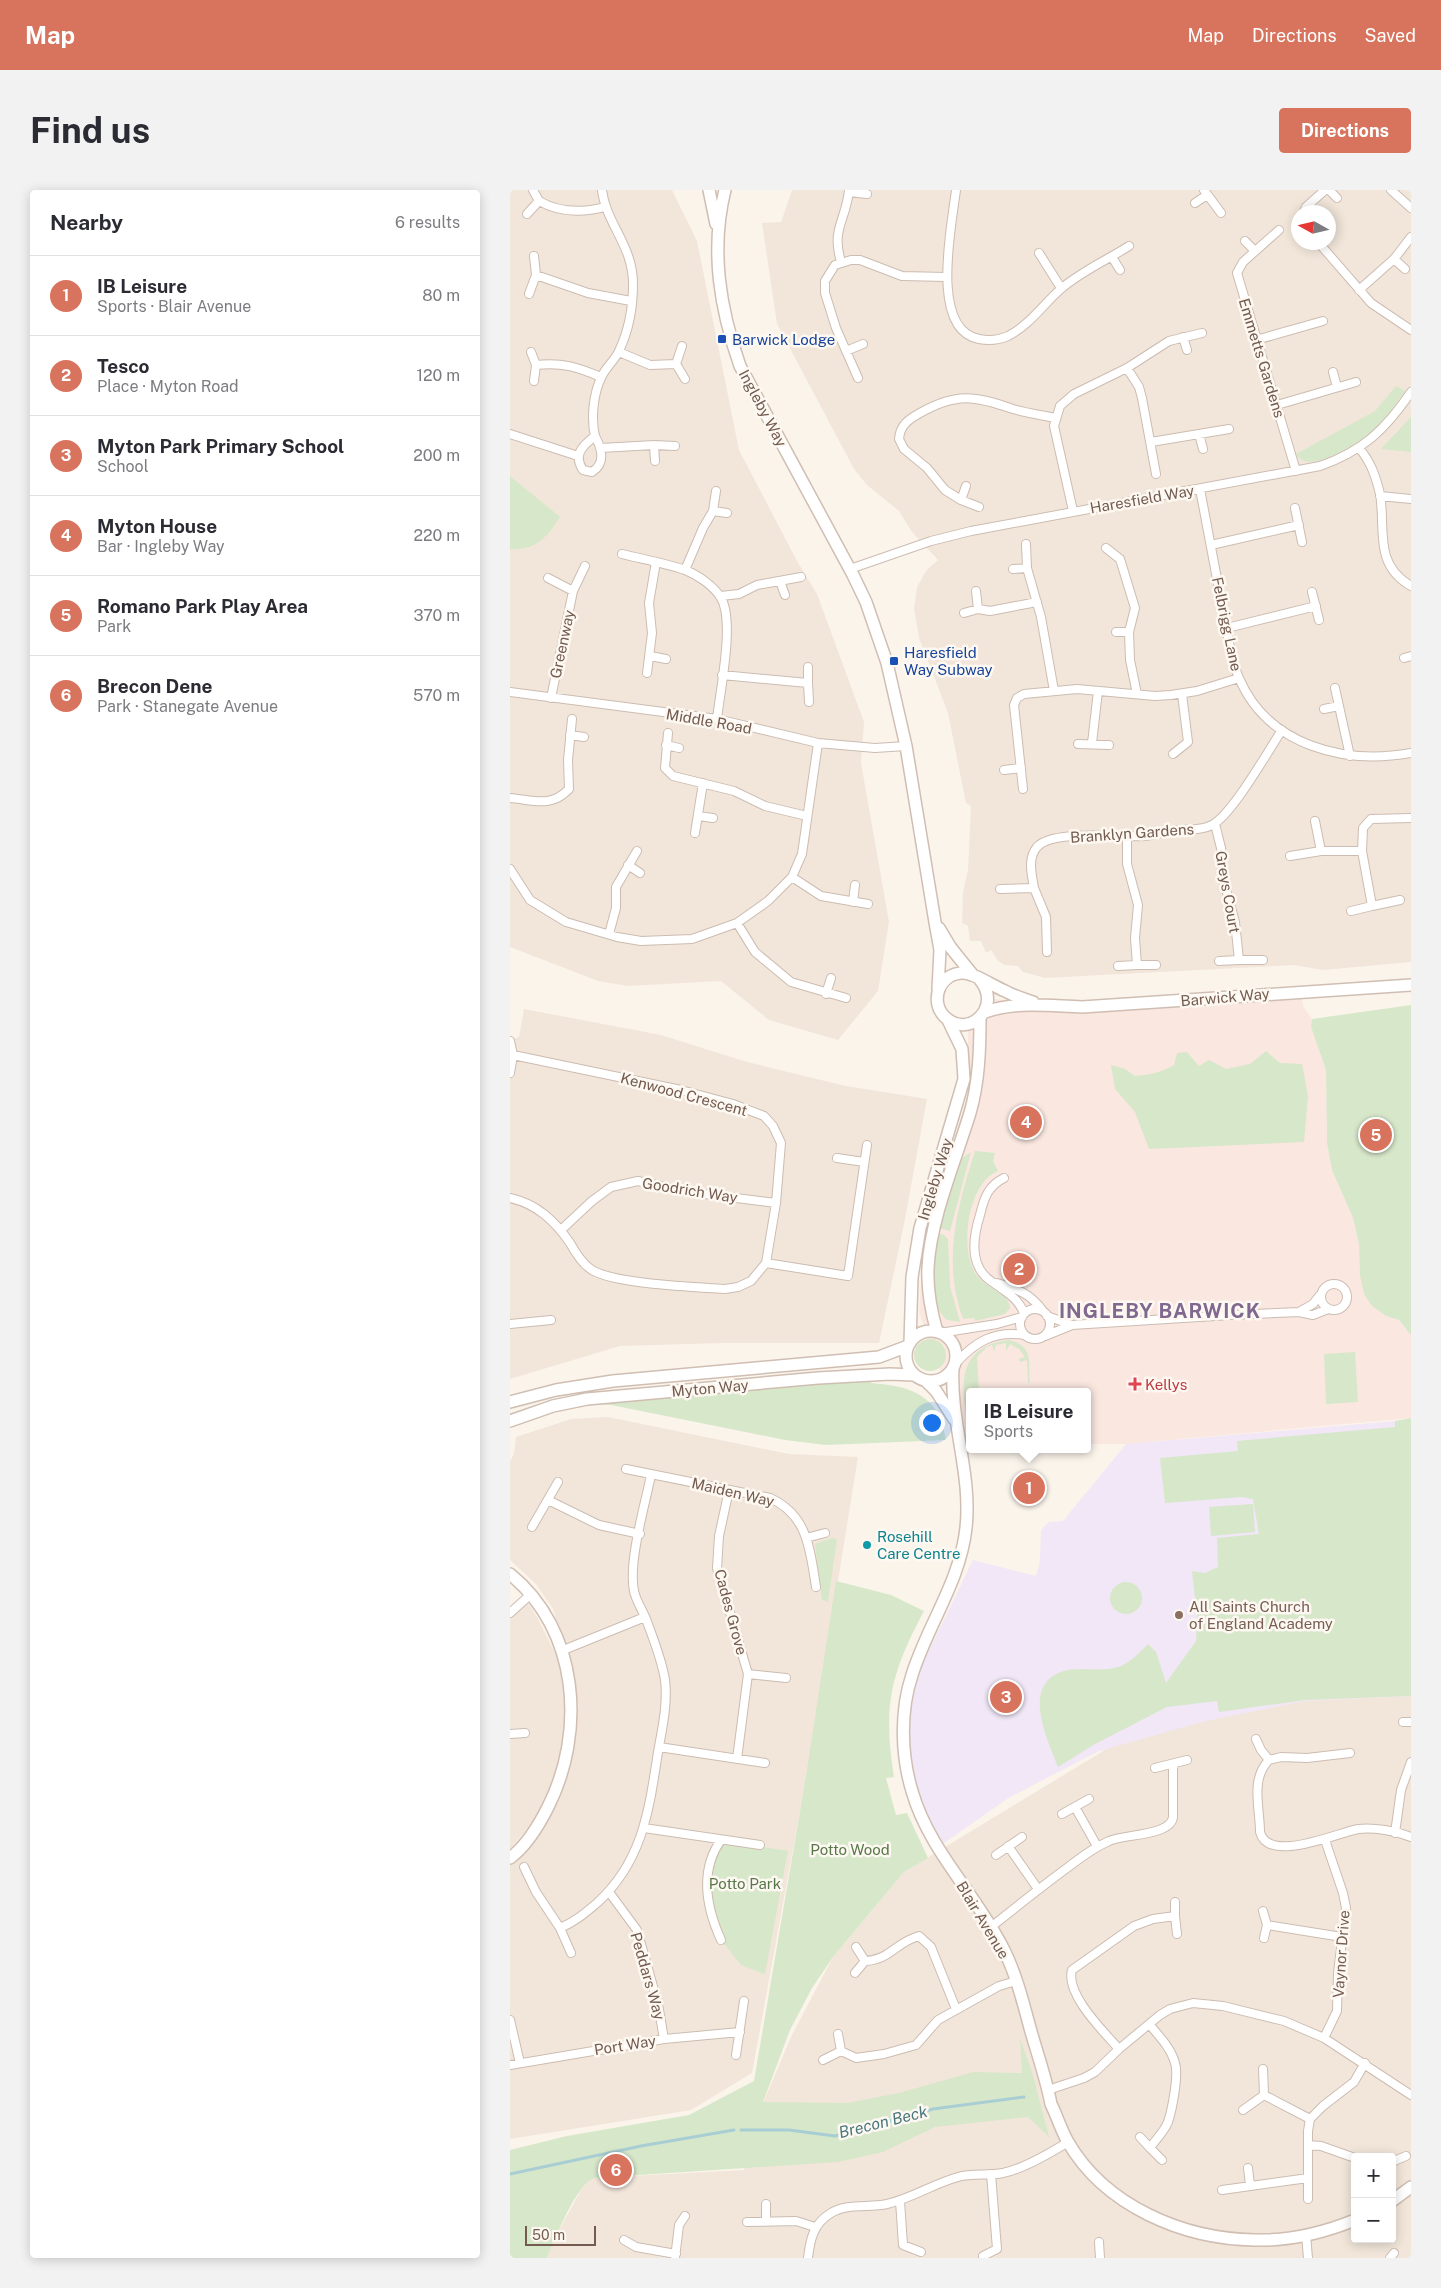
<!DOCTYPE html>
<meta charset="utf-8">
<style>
body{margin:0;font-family:"Public Sans",sans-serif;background:#f2f2f3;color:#2b2b33}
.controls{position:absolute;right:15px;bottom:15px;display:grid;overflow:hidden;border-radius:5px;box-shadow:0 2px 12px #0003}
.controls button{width:45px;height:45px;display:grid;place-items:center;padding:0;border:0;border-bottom:1px solid #e1e1e2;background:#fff;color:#2b2b33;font:25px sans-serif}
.compass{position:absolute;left:781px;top:15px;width:45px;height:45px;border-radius:50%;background:#fff;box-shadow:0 2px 12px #0003;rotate:278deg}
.scale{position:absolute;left:15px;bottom:12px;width:71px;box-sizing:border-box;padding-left:5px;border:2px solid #735b50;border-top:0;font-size:14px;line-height:18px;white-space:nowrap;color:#735b50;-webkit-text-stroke:4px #fdf8f1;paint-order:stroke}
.you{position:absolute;left:421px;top:1232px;width:18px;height:18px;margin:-12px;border:4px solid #fff;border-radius:50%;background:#1a73e8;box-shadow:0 0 0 8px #1a73e833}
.badge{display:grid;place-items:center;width:32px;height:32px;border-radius:50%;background:#d8745d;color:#fff;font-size:16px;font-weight:700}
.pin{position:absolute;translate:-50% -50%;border:2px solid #fff;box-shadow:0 1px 5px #0006}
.popup{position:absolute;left:456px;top:1198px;width:125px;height:65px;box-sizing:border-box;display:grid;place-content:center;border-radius:5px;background:#fff;filter:drop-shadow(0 1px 4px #0005);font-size:16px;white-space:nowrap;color:#7c7c81}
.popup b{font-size:19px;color:#2b2b33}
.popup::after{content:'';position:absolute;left:50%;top:100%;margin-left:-10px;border:10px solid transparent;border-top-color:#fff}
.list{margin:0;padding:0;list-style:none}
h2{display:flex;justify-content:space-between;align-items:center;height:65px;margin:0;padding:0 20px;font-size:21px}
h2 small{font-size:16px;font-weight:400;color:#7c7c81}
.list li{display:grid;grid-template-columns:32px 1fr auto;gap:15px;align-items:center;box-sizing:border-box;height:80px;padding:0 20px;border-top:1px solid #e1e1e2}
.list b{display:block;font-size:19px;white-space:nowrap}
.list p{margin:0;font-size:16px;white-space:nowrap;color:#7c7c81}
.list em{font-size:16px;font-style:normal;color:#7c7c81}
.map{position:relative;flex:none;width:901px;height:2068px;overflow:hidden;border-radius:5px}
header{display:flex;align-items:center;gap:30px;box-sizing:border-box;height:70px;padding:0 25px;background:#d8745d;color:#fff}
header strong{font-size:24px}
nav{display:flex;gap:28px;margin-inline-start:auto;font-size:18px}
.intro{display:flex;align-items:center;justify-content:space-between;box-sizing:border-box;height:120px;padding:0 30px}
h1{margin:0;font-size:35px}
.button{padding:12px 22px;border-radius:5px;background:#d8745d;color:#fff;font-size:18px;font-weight:700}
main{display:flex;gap:30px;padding:0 30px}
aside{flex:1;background:#fff;border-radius:5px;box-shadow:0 2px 12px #0003}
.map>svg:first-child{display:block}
.residential{fill:#f2e6da;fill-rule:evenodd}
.commercial{fill:#fae7e0}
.education{fill:#f1e7f7}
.green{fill:#d7e7ca}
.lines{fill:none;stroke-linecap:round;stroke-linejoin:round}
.stream{stroke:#a8ced4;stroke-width:3}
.street-casing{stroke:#ccbcb1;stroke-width:10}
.secondary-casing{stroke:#d0beb2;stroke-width:14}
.street{stroke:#fff;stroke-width:8}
.secondary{stroke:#fff;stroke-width:11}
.transit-dot{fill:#1a4fb4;stroke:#fdf8f1;stroke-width:2}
.health-dot{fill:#e0444e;stroke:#fdf8f1;stroke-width:2}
.culture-dot{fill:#0f9aa8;stroke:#fdf8f1;stroke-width:2}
.education-dot{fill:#8d6e63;stroke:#fdf8f1;stroke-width:2}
.labels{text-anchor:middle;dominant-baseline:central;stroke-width:5;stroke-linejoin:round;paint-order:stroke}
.transit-label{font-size:15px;fill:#164399;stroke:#fdf8f1;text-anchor:start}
.street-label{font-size:15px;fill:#735b50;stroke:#fdf8f1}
.health-label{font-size:15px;fill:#be3a42;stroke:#fdf8f1;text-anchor:start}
.culture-label{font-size:15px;fill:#0d838f;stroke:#fdf8f1;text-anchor:start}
.education-label{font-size:15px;fill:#785e54;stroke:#fdf8f1;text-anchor:start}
.park-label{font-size:15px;fill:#587849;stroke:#fdf8f1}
.water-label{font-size:16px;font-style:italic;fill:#48777d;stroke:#fdf8f1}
.district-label{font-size:20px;font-weight:bold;letter-spacing:1px;fill:#80688f;stroke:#fdf8f1}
</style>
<header>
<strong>Map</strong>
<nav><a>Map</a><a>Directions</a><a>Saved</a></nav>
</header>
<div class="intro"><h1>Find us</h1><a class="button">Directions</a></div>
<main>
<aside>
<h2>Nearby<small>6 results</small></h2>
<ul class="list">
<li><span class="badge">1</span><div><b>IB Leisure</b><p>Sports · Blair Avenue</p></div><em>80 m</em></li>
<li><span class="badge">2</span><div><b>Tesco</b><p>Place · Myton Road</p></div><em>120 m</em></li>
<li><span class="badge">3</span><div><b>Myton Park Primary School</b><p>School</p></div><em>200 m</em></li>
<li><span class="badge">4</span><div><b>Myton House</b><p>Bar · Ingleby Way</p></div><em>220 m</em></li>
<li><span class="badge">5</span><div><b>Romano Park Play Area</b><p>Park</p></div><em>370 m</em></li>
<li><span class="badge">6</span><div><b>Brecon Dene</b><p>Park · Stanegate Avenue</p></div><em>570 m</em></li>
</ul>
</aside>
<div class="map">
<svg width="901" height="2068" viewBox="0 0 901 2068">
<rect width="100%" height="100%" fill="#fbf4eb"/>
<path class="residential" d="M0 0H162L187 51 229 260 287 371 307 404 354 532 351 573 379 732 368 801 328 850 259 830 211 791 118 796 88 791 0 757Z
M282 0H901V772L813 780 784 775 535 788 513 782 508 776 495 775 488 771 481 760 476 763 471 751H460L458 736 452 733 453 702 458 680 461 616 456 613 438 523 409 448 404 419 407 397 416 381 428 370 402 342 389 321 357 295 344 279 267 134 252 33 271 32ZM788 22H818V52H788Z
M14 819 151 845 237 872 336 896 417 909 394 1034 369 1153H213L110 1156 0 1189V850L9 847Z
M98 1227 279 1264 348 1267 298 1577 242 1883 181 1920 0 1949V1674L7 1669 32 1639 50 1607 60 1578 66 1548 68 1515 63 1484 43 1419 26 1394 0 1370V1271L4 1264 6 1247 61 1229Z
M14 1407 27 1427 45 1463 53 1487 56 1519 55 1546 49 1577 40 1602 26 1628 0 1659V1418Z
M901 1506V2068H37L48 2042 71 2000 78 1991 84 1988 234 1980 248 1925 281 1847 323 1767 394 1682 590 1563 657 1517ZM845 1967H882V2049H845Z"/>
<path class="commercial" d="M791 802 793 816 802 829 801 837 816 880 817 953 822 980 843 1028 849 1054 850 1086 876 1126 889 1130 901 1145V1228L616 1254H578V1202H460V1259H481L452 1261 445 1230 427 1170 409 1123 413 1059 458 902V834L478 808 543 816Z"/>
<path class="education" d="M885 1231 901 1383V1506L795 1511 696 1531 589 1561 500 1607 431 1655 412 1622 399 1581 397 1528 406 1487 463 1370 526 1386 530 1371 531 1340 539 1332 553 1331 616 1254Z"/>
<path class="green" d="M886 196 895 201C886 214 877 227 866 238 853 250 798 288 786 264L865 221Z
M901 227V262L871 259Z
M0 286 50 327C37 347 26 361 0 359Z
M901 815V1145L889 1130 876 1126 862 1116 854 1104 850 1086 849 1054 843 1028 822 980 817 953 816 880 801 837 802 829Z
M756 861 770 873 792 874 798 906 794 952 639 959 625 922 605 899 601 875 615 879 625 886C640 885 652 882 664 875L667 863 677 862 689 876 699 870 716 879 740 874Z
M465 961 485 963 483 971 488 981C458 993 450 1055 464 1081 473 1099 500 1102 500 1118L495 1124 465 1131 464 1128 453 1129C432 1071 447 1017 465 961Z
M461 962 440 1041 429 1038 451 969Z
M427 1043 434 1045 438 1049 440 1096 450 1132 437 1130C415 1112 423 1068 427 1043Z
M404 1165a16 16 0 1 1 32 0a16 16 0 1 1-32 0Z
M499 1150C524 1156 518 1171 520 1193H518L517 1170 510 1172 509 1169 515 1167 509 1159 500 1154 496 1161V1153L486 1155 484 1162 482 1155 477 1157 467 1167 469 1202H460V1246C453 1205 440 1157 499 1150Z
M845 1162 848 1212 816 1214 814 1164Z
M361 1190V1193C386 1195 415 1199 428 1224 432 1231 434 1241 436 1250L316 1255 275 1250 101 1215 80 1214 222 1200Z
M901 1228V1506L795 1510 709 1522 707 1511 657 1517 585 1554 548 1577C538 1550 511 1497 551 1482 568 1475 590 1483 608 1477 619 1474 630 1462 638 1454L646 1462 656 1493 686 1451 687 1426 682 1381 695 1383 708 1377 707 1348 749 1344 743 1309 732 1307 655 1313 650 1268 728 1261 727 1251 885 1237V1231Z
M743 1314 745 1342 701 1346 699 1317Z
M322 1348 327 1349 318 1412 312 1410 305 1354Z
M326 1391 381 1405 414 1421C380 1485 373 1515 384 1587L376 1588 386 1625 397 1623 418 1668 394 1682 323 1767 302 1798 280 1840 253 1912 337 1913 389 1903 463 1882 512 1883 510 1848 523 1885 539 1947 518 1927 425 1937 373 1962 328 1972 84 1988C65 1996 45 2049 37 2068H0V1960L57 1946 179 1925 244 1891 296 1586Z
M600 1408a16 16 0 1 1 32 0a16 16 0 1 1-32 0Z
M211 1650 278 1661 255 1784 231 1775 211 1750 197 1691Z"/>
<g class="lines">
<path class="stream" d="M231 1940H279L325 1946 423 1919 514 1907
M0 1984 131 1956 224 1940"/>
<defs>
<path id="street" d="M23 0 29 11
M446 0C442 34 419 140 469 149 479 151 489 150 498 146 520 135 534 113 552 98 572 81 597 70 619 56
M694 0 711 23
M819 0 827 8
M881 0 901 18
M339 2 357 4
M685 13 697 5
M794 22 796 17 815 0
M17 24 29 11C50 23 72 23 95 17
M769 40 733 72 727 83 786 281
M735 51 745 61
M808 52 861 113 901 140
M529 63 551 98
M24 66 26 85
M602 67 610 80
M884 69 895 79
M331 72C321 38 336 31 339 0
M849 100 884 69 901 47
M19 104 26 85 78 103 121 111
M673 147 677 160
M746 150 813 131
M336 161 353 154
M21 162 26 175
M109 162 140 175 166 174 175 189
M166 174 172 156
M617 178 629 197 632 208 646 284
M823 182 827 197
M348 188 326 138 315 103V91L325 75 341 70H350L392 86 436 87
M24 191 26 175C52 172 67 177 91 187
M767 215 846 192
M0 244 68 266
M689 244 693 259
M85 246C81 229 83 203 92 186 96 177 105 170 109 161 119 140 123 116 123 94 123 55 96 34 92 0
M85 246C92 259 96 273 82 282L73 280C63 265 72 256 85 246Z
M641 252 719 239
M144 255 145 271
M91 258 144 255 165 256
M849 258C861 272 866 287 870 304 876 339 863 374 901 396
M690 299 721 463C724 471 725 480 729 488 758 556 835 575 901 563
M870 306 901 309
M451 310 456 296
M469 317 451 310 435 300 417 278 394 259 389 249C390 235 399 229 410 223 447 202 465 206 503 219 517 223 531 225 545 228
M785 318 792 352
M203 321 217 323
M563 321 544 236 550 216 564 204 617 178 659 151 692 143
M516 354 517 378 531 427 544 501
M701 355 789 335
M596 358 610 369 625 418 619 442 620 470 627 504
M112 364C132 369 155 373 175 380 188 385 204 396 211 408 225 431 210 501 207 529
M340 379 421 351 461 341 810 276C853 261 876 239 901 202
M503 379 517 378
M175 380 193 338 203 321 206 301
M38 388 63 401
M270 391 275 405
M466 401 468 419
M802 402 809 430
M211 406 229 404 247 395 291 387
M454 423 468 419 480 421 527 412
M717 438 806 416
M606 442H619
M140 466 156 469
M894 468 901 466
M137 483 142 443 139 413 146 372
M212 485 298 493V477
M298 493 299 512
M825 498 840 566
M0 502 207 529 308 553 365 558 396 556
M41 508 63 401 75 376
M814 519 829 516
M158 543 155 578 163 586 224 601 255 616 297 626
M60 545 74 547
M582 553 588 501
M568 554 599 555
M156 555 169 558
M663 564 678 552 672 504
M494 580 511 578
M513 599 504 515 507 508 514 504 567 499 645 506 661 505 687 501 729 488
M0 608C24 610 41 618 59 599L58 570 62 529
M188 626 203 628
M805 631 811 661
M705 634 711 658 714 692 725 732 729 770H753
M185 643 193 593
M617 646V674L628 715 625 748 627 775H646
M852 661 862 716 890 710
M780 666 811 661H852L853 638 861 629 901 628
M118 675 130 683
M0 679 20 710 56 732 107 747 131 751 182 749 227 733 258 711 282 687 292 664 308 553
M282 687 311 706 358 714
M524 698 536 727 537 762
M490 699 524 698C522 685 517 669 527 657 543 639 611 648 635 646 645 645 655 642 665 640 678 639 691 641 702 635 722 625 758 561 772 540
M343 712 345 695
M841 721 862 716
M227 733 245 762 281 792 336 808
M99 744 106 718V697L127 661
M709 771 729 770
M608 776 627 775
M316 804 321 788
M0 851 3 865 0 883
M327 968 354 972
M494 988C478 996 474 1008 470 1025 464 1044 459 1071 476 1087 481 1092 489 1096 495 1101 504 1107 510 1113 514 1123
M0 1008C27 1014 45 1031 60 1053 65 1062 72 1074 82 1080 105 1094 184 1097 215 1099L228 1097 241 1091 256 1073 266 1013 271 953 263 936 254 926 223 914 171 900 3 865
M51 1040 82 1011 101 997 128 991 178 1002 266 1013
M256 1073 338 1086 357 955
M487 1093C507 1099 520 1103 533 1121
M811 1107a13 13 0 1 1 26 0a13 13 0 1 1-26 0Z
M510 1134a15 15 0 1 1 30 0a15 15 0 1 1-30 0Z
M789 1122 803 1114 810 1105
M537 1126 562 1135
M0 1134 41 1130
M430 1143 487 1134 512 1127
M535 1146 562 1135 721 1125 789 1122 803 1125 818 1119
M446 1173C465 1152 485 1140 514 1145
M116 1279 260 1308C298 1325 300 1360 306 1397
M219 1300 209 1346 207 1378 238 1484 227 1569
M38 1310 89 1335 130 1344
M22 1337 48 1292
M296 1348 315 1343
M0 1423 20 1405
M51 1461 135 1427
M238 1484 276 1488
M893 1532H901
M0 1544 15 1543
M746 1549 751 1560 759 1570C740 1589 750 1618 750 1642 758 1674 827 1643 848 1639 864 1637 886 1641 901 1647
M149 1557 255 1573
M759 1570 771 1567 797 1568 840 1563
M645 1578 677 1570
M565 1617 587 1656
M552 1624 579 1609
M134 1638 250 1655
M885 1643 891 1600 901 1572
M498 1656 528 1699
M486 1665 512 1647
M14 1677 26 1702 50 1738C65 1732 75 1723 87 1713 133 1671 139 1620 148 1562 152 1540 158 1513 155 1490 152 1470 143 1448 136 1429 132 1419 126 1411 124 1401 118 1372 135 1315 141 1285
M99 1702 127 1740 148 1814 154 1849
M753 1721 757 1735
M665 1726V1712
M481 1737C506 1717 531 1697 557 1678 570 1668 583 1658 599 1651 614 1644 661 1646 663 1627V1574
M50 1738 61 1763
M754 1748 757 1735 832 1747
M211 1750C196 1717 189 1681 211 1650
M346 1757 355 1771
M345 1783 355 1771C380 1770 386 1752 409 1746L421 1757 446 1819
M0 1830 10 1873
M328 1844 331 1861
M814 1848 827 1821 828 1783 836 1718 833 1703 815 1650
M609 1859C594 1842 555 1804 562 1780L624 1736 643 1729 665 1726 667 1744
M226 1865 234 1811
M313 1870 331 1861 346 1868 374 1864 406 1855 428 1830 489 1796 506 1791
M0 1875 154 1849 230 1842
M753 1879 754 1905
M538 1900 574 1888 585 1882 609 1859 650 1825 660 1819 683 1813 713 1816 774 1831 814 1848 901 1905
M733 1920 754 1905 800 1929
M630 1947 640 1958C646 1949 654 1942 658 1932 662 1920 669 1885 665 1873 661 1858 649 1846 639 1834
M798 1955 811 1956 845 1968
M640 1958 652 1970
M882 1972 896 1966
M738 1978 740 1995
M712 2000 798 1988
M798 2009V1941L800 1929 813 1916 844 1892 855 1873
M390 2011 393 2055 411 2062
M256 2014V2031
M237 2032 286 2031 305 2037
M796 2045 798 2068
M114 2050 126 2057 166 2064
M589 2052 590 2068
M473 2066 487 2059 481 1984
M165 2068 169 2035 175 2026
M298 2068C300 2049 304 2033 321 2023 337 2013 359 2018 377 2014 402 2008 423 1994 448 1987 463 1983 478 1986 493 1983 512 1979 542 1962 558 1952
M880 2068 884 2063"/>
<path id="secondary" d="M199 0 206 34
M215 0C200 60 210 119 230 176L343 385 356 412 377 473 396 556 425 732 430 760 428 799
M429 738 441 758 462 784
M470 790C493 817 458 850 435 827 419 812 429 783 453 783 464 783 483 796 495 801 504 806 514 809 523 812
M475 822C506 811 539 816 572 817L901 795
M396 1166a25 25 0 1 1 50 0a25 25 0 1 1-50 0Z
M427 1142C421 1121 417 1100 418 1078 420 1030 446 969 460 923 469 892 470 859 470 828
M400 1153 402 1087 410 1038 454 889 452 859 438 830
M443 1178C440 1232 462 1284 456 1338 450 1392 418 1434 402 1485 390 1521 391 1565 402 1601 419 1661 467 1705 494 1760 506 1784 513 1812 520 1838 527 1863 536 1888 541 1914 547 1926 551 1940 558 1952 595 2016 673 2049 745 2050 779 2051 813 2043 845 2030
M416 1191 426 1201 444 1229
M0 1212 46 1200 103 1191 369 1167 398 1156
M0 1231 43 1216 77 1209 308 1188 380 1184 404 1185
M0 1384C69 1440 76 1542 38 1617 29 1635 16 1656 0 1668
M882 2011 901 1997"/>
</defs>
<use href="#street" class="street-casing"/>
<use href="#secondary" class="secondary-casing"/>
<use href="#street" class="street"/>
<use href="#secondary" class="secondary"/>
</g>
<g class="transit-dot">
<rect x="207" y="144" width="10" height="10" rx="2.5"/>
<rect x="379" y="466" width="10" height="10" rx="2.5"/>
</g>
<path class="health-dot" d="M622.5 1186.5h5v5h5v5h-5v5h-5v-5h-5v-5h5z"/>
<circle class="culture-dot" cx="357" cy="1355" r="5"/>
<circle class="education-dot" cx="669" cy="1425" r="5"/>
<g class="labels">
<g class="transit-label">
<text x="222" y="149">Barwick Lodge</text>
<text x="394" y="462">Haresfield<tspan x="394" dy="17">Way Subway</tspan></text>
</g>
<g class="street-label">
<text transform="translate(752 168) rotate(73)">Emmetts Gardens</text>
<text transform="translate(253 218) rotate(62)">Ingleby Way</text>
<text transform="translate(632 309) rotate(-10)">Haresfield Way</text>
<text transform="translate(717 434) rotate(78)">Felbrigg Lane</text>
<text transform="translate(52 454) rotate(-78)">Greenway</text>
<text transform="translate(199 531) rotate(10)">Middle Road</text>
<text transform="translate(622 643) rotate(-4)">Branklyn Gardens</text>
<text transform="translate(718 702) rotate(80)">Greys Court</text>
<text transform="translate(715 807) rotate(-5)">Barwick Way</text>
<text transform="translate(174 904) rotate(15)">Kenwood Crescent</text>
<text transform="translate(425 989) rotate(-73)">Ingleby Way</text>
<text transform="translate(180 1000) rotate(9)">Goodrich Way</text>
<text transform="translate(200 1198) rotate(-5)">Myton Way</text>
<text transform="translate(223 1302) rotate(13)">Maiden Way</text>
<text transform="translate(221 1422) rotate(75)">Cades Grove</text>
<text transform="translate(473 1730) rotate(59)">Blair Avenue</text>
<text transform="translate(831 1764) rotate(-86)">Vaynor Drive</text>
<text transform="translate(138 1786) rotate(74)">Peddars Way</text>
<text transform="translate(115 1855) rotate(-9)">Port Way</text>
</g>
<g class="health-label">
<text x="635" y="1194">Kellys</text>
</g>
<g class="culture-label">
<text x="367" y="1346">Rosehill<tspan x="367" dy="17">Care Centre</tspan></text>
</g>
<g class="education-label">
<text x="679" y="1416">All Saints Church<tspan x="679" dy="17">of England Academy</tspan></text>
</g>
<g class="park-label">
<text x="340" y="1659">Potto Wood</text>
<text x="235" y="1693">Potto Park</text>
</g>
<g class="water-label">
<text transform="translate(373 1932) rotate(-14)">Brecon Beck</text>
</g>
<g class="district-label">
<text x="650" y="1121">INGLEBY BARWICK</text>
</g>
</g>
</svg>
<div class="controls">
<button>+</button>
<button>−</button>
</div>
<svg class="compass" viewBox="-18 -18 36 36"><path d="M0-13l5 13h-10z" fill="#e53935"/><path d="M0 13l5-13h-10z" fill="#7c7c81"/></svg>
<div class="scale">50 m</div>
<div class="you"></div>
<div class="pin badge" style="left:519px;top:1298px">1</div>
<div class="popup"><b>IB Leisure</b>Sports</div>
<div class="pin badge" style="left:509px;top:1079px">2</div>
<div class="pin badge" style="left:496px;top:1507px">3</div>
<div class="pin badge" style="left:516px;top:932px">4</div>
<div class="pin badge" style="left:866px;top:945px">5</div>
<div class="pin badge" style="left:106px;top:1980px">6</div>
</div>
</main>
